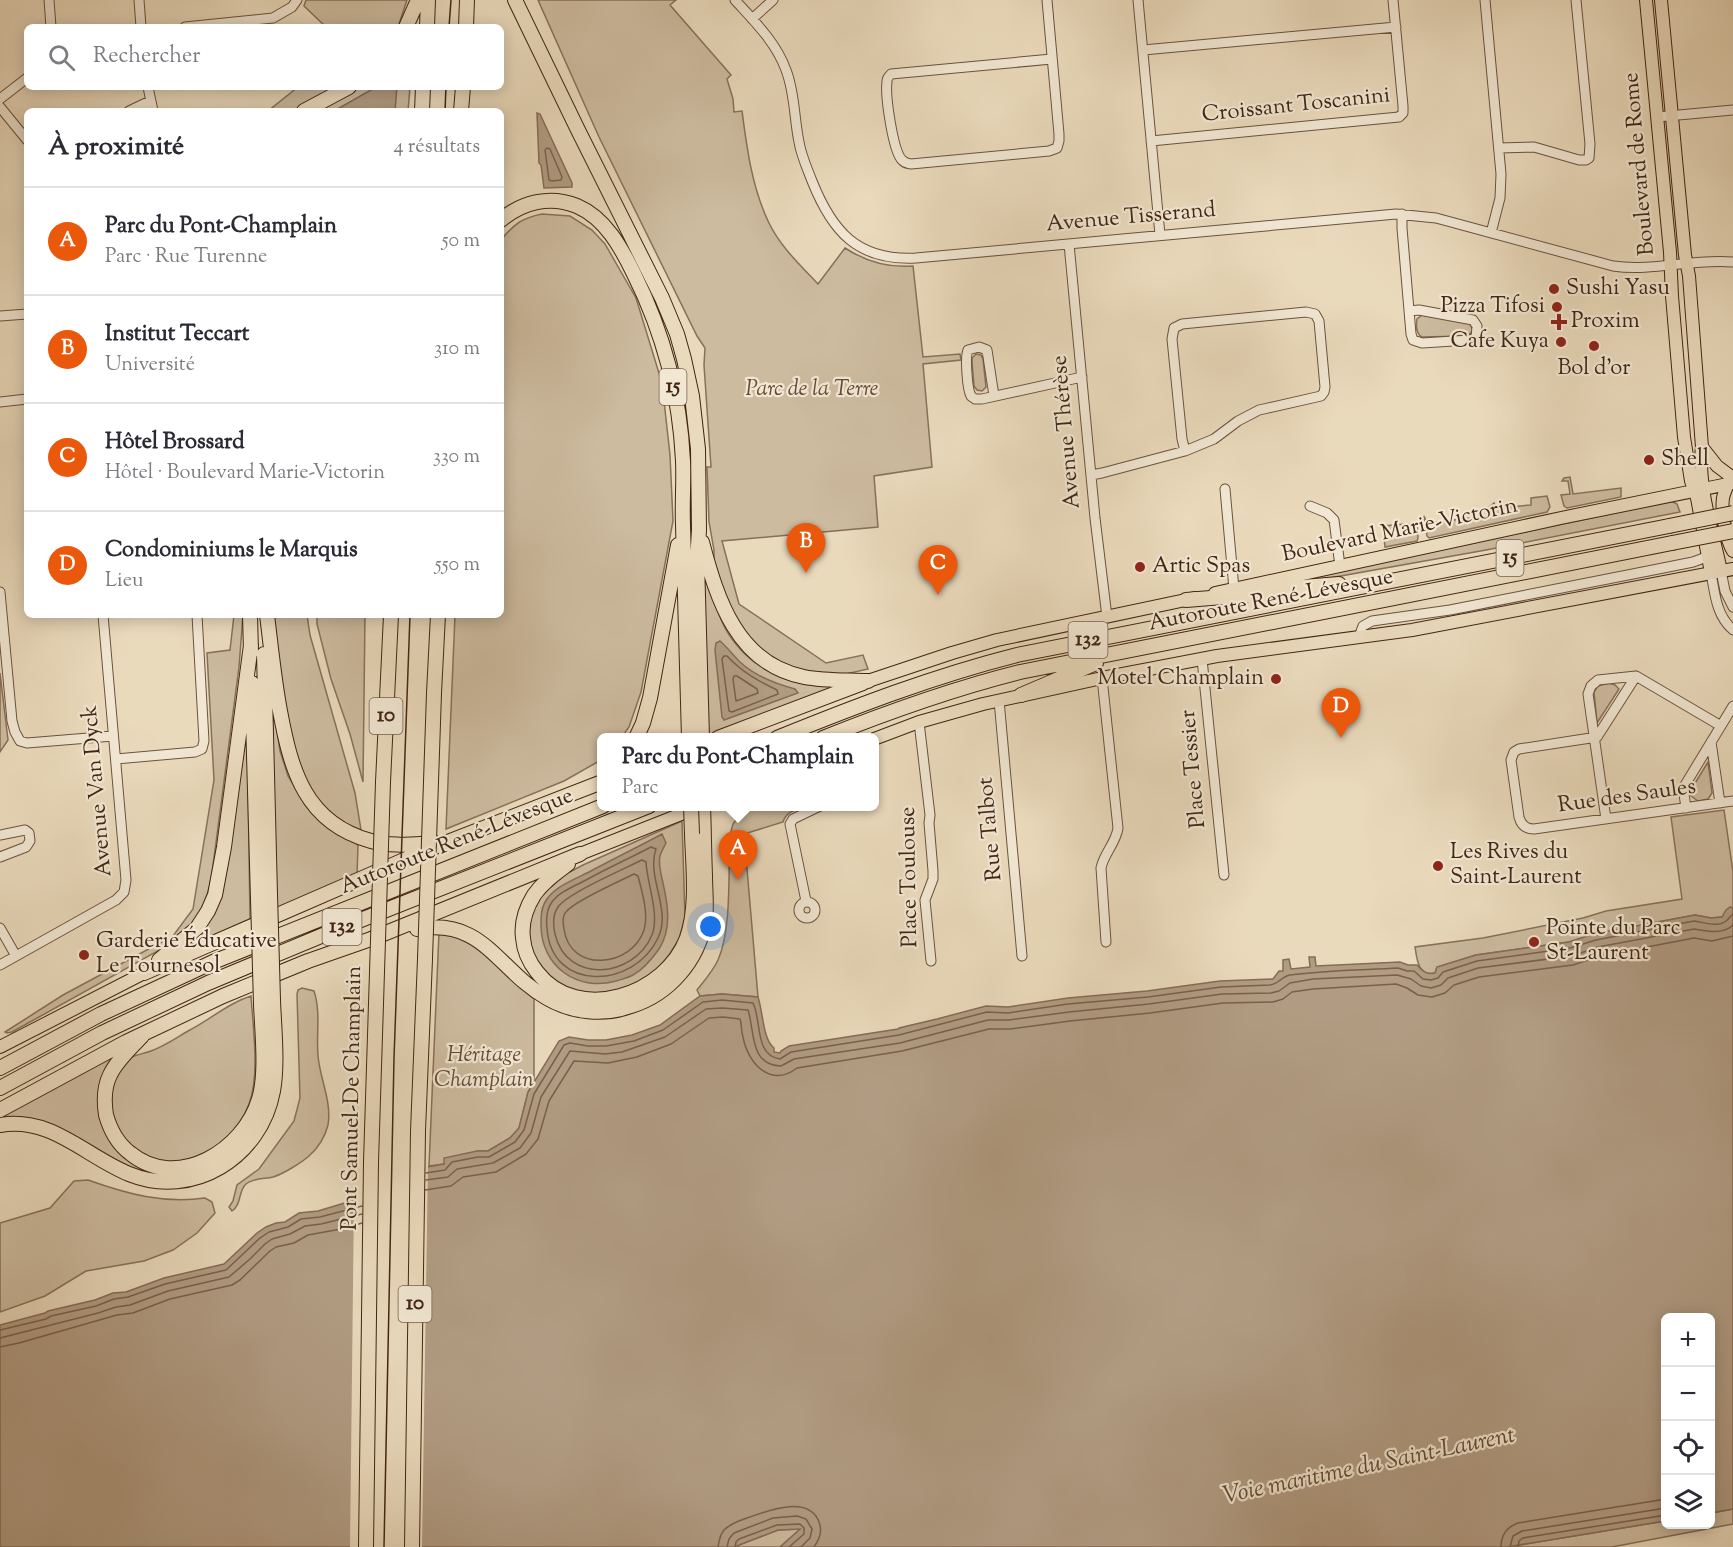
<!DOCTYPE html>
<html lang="fr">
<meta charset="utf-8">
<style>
body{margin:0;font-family:"Sorts Mill Goudy",serif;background:#f7f7f7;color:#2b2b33}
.controls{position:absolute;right:18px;bottom:18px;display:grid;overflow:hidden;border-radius:9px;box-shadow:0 3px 15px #0003}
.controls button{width:54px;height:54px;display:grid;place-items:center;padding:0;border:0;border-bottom:2px solid #e1e1e2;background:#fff;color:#2b2b33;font:30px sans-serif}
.you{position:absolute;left:711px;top:927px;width:21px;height:21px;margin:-15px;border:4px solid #fff;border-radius:50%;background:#1a73e8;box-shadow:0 0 0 9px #1a73e833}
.badge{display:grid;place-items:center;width:39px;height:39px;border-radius:50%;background:#ea580c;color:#fff;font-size:20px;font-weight:700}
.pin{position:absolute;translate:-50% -50px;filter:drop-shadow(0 2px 3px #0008)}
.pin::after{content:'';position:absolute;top:32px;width:21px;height:18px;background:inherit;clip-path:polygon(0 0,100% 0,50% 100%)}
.popup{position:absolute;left:597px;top:733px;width:282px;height:78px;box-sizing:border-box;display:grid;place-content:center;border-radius:9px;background:#fff;filter:drop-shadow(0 2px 4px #0005);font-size:20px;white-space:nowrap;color:#7c7c81}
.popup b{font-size:22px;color:#2b2b33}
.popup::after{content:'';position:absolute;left:50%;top:100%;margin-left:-12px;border:12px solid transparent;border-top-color:#fff}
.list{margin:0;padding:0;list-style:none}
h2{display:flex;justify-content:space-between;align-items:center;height:78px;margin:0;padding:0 24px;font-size:26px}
h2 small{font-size:20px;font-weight:400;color:#7c7c81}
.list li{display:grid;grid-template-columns:39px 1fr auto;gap:18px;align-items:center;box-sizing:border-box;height:108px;padding:0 24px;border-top:2px solid #e1e1e2}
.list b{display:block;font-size:22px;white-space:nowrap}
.list p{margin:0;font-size:20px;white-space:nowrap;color:#7c7c81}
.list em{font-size:20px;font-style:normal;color:#7c7c81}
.icon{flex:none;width:33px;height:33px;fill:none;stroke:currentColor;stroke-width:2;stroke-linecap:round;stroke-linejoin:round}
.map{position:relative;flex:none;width:1733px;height:1547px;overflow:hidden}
.search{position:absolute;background:#fff;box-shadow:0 3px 15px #0003;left:24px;top:24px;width:480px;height:66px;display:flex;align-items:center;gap:15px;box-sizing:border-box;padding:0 21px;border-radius:9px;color:#7c7c81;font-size:22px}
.panel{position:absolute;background:#fff;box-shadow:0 3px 15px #0003;left:24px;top:108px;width:480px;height:510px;border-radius:9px}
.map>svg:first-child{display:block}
.green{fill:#cdbb9f;stroke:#887059;stroke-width:1.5}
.water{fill:#b19c83;stroke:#856c56;stroke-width:1.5}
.pier{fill:#eadabc}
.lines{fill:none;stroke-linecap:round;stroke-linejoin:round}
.shore{stroke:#7a604b;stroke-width:1.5}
.minor-casing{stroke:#6c523d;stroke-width:11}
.major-casing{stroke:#422513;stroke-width:14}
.highway-casing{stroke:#422513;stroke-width:16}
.minor{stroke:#f1e7d3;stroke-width:9}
.major{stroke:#eadabc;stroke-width:12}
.highway{stroke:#eadabc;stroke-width:14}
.tram{stroke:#422513;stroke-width:1.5}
.highway-bridge-casing{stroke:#422513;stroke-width:16;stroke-linecap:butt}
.highway-bridge{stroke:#eadabc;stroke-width:14}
.poi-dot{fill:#8f2418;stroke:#f1e7d3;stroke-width:2}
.labels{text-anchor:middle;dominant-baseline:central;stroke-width:4.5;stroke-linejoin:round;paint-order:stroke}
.shield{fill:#f1e7d3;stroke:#765f4d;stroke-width:1.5}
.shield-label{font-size:21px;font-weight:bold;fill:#422513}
.street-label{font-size:22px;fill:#422513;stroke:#f1e7d3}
.poi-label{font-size:22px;fill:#422513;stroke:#f1e7d3;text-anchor:start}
.park-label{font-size:22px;font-style:italic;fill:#654a36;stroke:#f1e7d3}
.water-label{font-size:24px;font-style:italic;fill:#634935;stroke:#f1e7d3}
</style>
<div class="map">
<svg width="1733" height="1547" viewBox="0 0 1733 1547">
<rect width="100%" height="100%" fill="#eadabc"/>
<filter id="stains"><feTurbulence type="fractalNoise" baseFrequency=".00333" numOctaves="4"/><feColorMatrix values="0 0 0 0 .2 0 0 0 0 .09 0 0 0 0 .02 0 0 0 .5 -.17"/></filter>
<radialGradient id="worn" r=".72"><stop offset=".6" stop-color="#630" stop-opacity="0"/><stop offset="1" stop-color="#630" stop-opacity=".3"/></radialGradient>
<path class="green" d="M306 0H407L398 27H326L304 6Z
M538 0H676L670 5 731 75 727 79 733 99 734 112 742 111C747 149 752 188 769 223 780 246 800 265 818 284L845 248C865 261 889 268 913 266L923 357 960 354 961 360 923 364 932 467 874 476 878 527 722 541 739 604 826 663 863 655 868 669 837 676 818 675 776 662 739 629 714 568V550L709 522 707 467H711L704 365 705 348 697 336 599 137Z
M298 87H338L302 105 294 111H268Z
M358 87H410L408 111H315Z
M542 214 570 216 592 230 605 244 636 298 662 383 670 455 673 521 641 692 629 727 622 737 602 738 601 760 564 781 446 829 455 615H501V240C514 224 522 218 542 214Z
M1422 315 1469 323 1473 330 1469 335 1466 336 1422 337C1416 334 1416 325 1417 319Z
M976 354 981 355 983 359 986 387 982 391 977 390 974 386 972 361V358Z
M1570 477 1573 494 1621 488V497L1567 508 1564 506 1561 495 1570 494 1568 481H1562L1564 478Z
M1547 496 1550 507 1547 512 1429 538 1427 536 1424 516 1427 523 1488 516 1487 509 1494 503 1496 508 1531 505V498Z
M1671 501 1677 504 1680 512 1486 550 1318 580V576Z
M1417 523 1418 538 1417 541 1385 547 1383 526Z
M704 571C710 590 716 610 725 628 748 670 791 686 836 685L837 688 721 732 705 736Z
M234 615H243L239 667 212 873C207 905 198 921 174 942L12 1032 7 1033 5 1032 63 995 173 936 193 909 214 780 207 653 230 650Z
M273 615H307L310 635 355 793 361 830C351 826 341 822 332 816 287 781 279 669 273 615Z
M317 615H365L363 782 350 734 331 679 317 624Z
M0 673 8 740 0 752Z
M1609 683 1615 685 1619 689 1597 723 1594 692 1598 686Z
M273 702 280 751 288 776 307 807 320 821 358 845 357 875 275 909 269 703Z
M247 713 250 920 184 948 183 946 201 930Z
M1708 762 1712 793 1708 799 1698 801 1691 796 1689 793Z
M745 807H804C795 810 786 812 783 822L744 834 758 997 722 994 700 996 697 990C704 981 713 971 718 960 732 929 728 870 730 835L733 824Z
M1724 810 1733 872V908H1730L1722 917 1711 918 1695 915 1594 934 1569 942 1476 955 1437 967 1435 973C1418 977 1417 959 1415 947L1483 938 1583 918 1606 911 1682 899 1671 817Z
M682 821 685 917 679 939 669 955 654 973 627 990 592 994 572 990 555 984 534 961 527 927 539 896 562 876 583 865Z
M439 932 459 936 475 946 534 999V1082L528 1092 519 1128 510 1138 488 1151H477L444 1164 429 1166Z
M302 988 314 991C321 1012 316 1035 318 1056 320 1079 332 1102 328 1125 325 1137 318 1148 309 1156 301 1163 283 1174 273 1177 265 1179 253 1178 246 1184 238 1191 242 1204 232 1211L229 1207 233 1201 237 1185 259 1169 294 1121 300 1098 297 994 298 990Z
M251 996C253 1027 260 1076 249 1104 240 1130 213 1154 187 1161 181 1163 172 1163 165 1162 132 1158 111 1133 111 1101 111 1089 115 1072 124 1063 131 1055 139 1055 148 1052 162 1048 176 1038 188 1031 210 1020 228 1003 251 996Z
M113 1056 114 1058 103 1124 154 1170V1175H147L4 1119V1115Z
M88 1180C127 1194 164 1204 205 1198L212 1202 215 1213 197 1233 173 1250 144 1261 86 1271 45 1296 0 1312V1223L50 1208 74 1181Z
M1733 1509V1524L1612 1547H1507L1665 1521 1666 1524H1710L1711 1513Z
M801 1529 780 1547H734L778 1530Z"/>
<path class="water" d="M376 87H397L395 111H334Z
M537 113 540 114 572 183V187L544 188 541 165 539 163Z
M720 641C727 647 733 655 740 662 755 676 776 684 795 689L798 693 724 720 722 717 715 650 716 643Z
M662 834 666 843C664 847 661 852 660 856 658 864 661 874 663 883 668 905 672 929 659 949 652 959 644 969 633 975 628 978 622 979 616 981 577 992 541 966 541 925 541 916 541 907 547 899 556 886 575 879 589 872 613 859 638 847 662 834Z
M1730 907 1733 908V1509L1711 1513 1710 1318H1666L1665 1521 1507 1547H780L800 1529 778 1530 734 1547H0V1325L45 1313 48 1311 95 1300 113 1293 126 1292 164 1278 224 1264 257 1233 266 1227 276 1223 285 1222 299 1213 318 1211 348 1202 369 1199 404 1171 444 1164V1158L477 1151H488L510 1138 519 1128 528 1092 559 1041 569 1037 588 1040H606L632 1035 660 1025 700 996 722 994 758 997C763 1012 763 1040 774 1048V1052L780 1053 781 1051 789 1046 898 1029 899 1028 937 1019 986 1006 1008 1007 1068 998 1147 991 1220 981 1273 979 1279 971H1283V960L1289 959 1291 969 1310 967 1309 957H1315L1316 966 1400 962 1408 965H1417C1423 971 1426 975 1435 973L1437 967 1476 955 1569 942 1594 934 1695 915 1711 918 1722 917 1726 910Z"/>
<path class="pier" d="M428 1163 422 1547H350L354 1198 368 1196 403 1168Z"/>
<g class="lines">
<path class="shore" d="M547 148 550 149 562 177 561 180 552 181 549 180 545 150Z
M724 656H727C742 672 758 681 777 690L778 694 732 712 729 711 722 659Z
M734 676H737L757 689 758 693 736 701 733 679Z
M651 847 656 849C646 877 672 910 658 938 634 989 551 993 547 928 546 919 546 910 552 902 560 891 575 886 586 880 608 868 630 858 651 847Z
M642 860 646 862C647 884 660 914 652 935 634 978 567 985 555 934 553 925 553 914 558 907 568 893 624 869 642 860Z
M634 874 638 876C642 892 649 914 644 930 632 967 570 974 564 929 563 924 562 916 566 912 574 901 620 881 634 874Z
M426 1173 445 1170 452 1162 478 1157H489L515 1142 524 1130 534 1094 564 1045 570 1043 588 1046H606L634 1041 663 1030 703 1002 722 1000 753 1003C762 1021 754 1055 780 1059L791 1052 899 1035 987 1012 1008 1013 1068 1004 1148 997 1221 987 1270 985C1279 984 1282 976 1290 975 1326 970 1362 970 1398 968L1407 971H1414L1423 979 1431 980 1438 978 1443 972 1477 961 1570 948 1596 940 1694 921C1703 922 1718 928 1726 921 1729 919 1730 916 1733 914
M426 1180 448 1177 457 1169 493 1163 520 1148 531 1133 541 1097 570 1051 605 1054 622 1052 665 1037 706 1009 722 1008 748 1010C755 1031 749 1065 781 1066L794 1059 900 1043 988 1020H1009L1069 1012 1149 1004 1222 994 1271 993 1279 991 1290 983 1313 979 1397 975 1411 979 1421 986 1431 988 1441 985 1448 978 1478 968 1572 956 1598 947 1694 929C1707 931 1722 935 1733 925
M425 1190 451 1186 463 1177 496 1172 526 1154 538 1139 549 1101 574 1061 608 1063 637 1057 671 1044 709 1018 723 1017 740 1019C742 1025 741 1031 743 1037 748 1064 771 1088 797 1068L902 1051 989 1029H1010L1070 1021 1150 1013 1223 1003 1273 1002 1283 999 1292 992 1313 989 1396 984 1407 988 1418 995 1432 997 1445 993 1454 985 1479 977 1573 965 1600 956 1694 938 1712 941 1733 936
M0 1330 46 1319 51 1316 96 1306 114 1299 128 1297 165 1284 226 1270 260 1238 269 1232 288 1227 301 1219 320 1217 362 1206
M0 1338 98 1313 116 1307 130 1305 168 1291 229 1277 250 1259 265 1244 272 1239 290 1234 305 1226 321 1224 362 1214
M0 1347 19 1343 117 1315 133 1313 170 1299 232 1285 240 1280 270 1251 276 1247 294 1243 308 1235 341 1229 362 1223
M718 1547C719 1540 720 1535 724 1530 731 1523 741 1520 750 1517 769 1510 812 1494 820 1525 822 1533 819 1540 814 1547
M727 1547 729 1539 734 1533 773 1518 797 1516 806 1519 812 1529 810 1538 801 1547
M735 1547 736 1542 739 1539 777 1525 800 1524 804 1528V1534L789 1547
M1501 1547C1501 1535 1507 1527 1518 1523L1666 1499
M1510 1547 1513 1536 1522 1531 1666 1508
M1518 1547 1519 1541 1523 1538 1666 1515"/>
<defs>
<path id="minor" d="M49 0 51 27
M139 0 141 27
M735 0C754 21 776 42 786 70 795 93 794 118 799 142 801 155 807 168 812 181 832 231 857 261 916 258L1396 214 1436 218 1613 266C1653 272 1693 258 1733 262
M1047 0 1059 134V141L1057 148 1049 151 911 164C907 163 906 164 902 160 893 151 885 96 887 82 887 77 888 78 891 74L1052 59
M1138 0 1160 235
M1485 0 1501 174 1500 198 1491 233
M752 19 773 0
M185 27 273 18 292 7 297 0
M1143 50 1396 27
M148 87 153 111
M0 99 27 78
M0 107 27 140
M129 111 150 101
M1657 117 1733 110
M1151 141 1399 117 1403 113V106L1393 0
M1499 148 1534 147 1579 160H1586L1589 158 1590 144 1576 0
M1402 214V228L1411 334 1413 340 1422 343 1470 340 1476 338 1477 326 1473 320 1419 310 1409 311
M1069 244 1095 518 1107 617
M0 316 27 314
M994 396 987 350 979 347 968 350C965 356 967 389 971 396 972 397 974 398 975 399H982L1082 377
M0 402 27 399
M1091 475 1102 473 1185 451 1214 439 1238 421 1259 410 1321 396 1324 392 1325 387 1319 321 1315 314 1306 312 1182 324 1174 328 1172 339 1182 439 1185 451
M1225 489 1234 589
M1310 506 1327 513 1334 520 1340 566
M1721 571 1725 591 1733 607
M1711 573C1715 594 1716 615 1733 630
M0 592 12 721 15 732 20 741 27 743 113 736
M1359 637 1363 626 1372 621 1450 610 1648 571 1693 562 1712 555
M1202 659 1224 875
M1636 676 1597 737 1519 749 1514 752 1511 760 1519 817C1521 825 1526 829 1534 829L1733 801
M1102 678 1118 828C1116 843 1104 853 1101 868L1106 942
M999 700 1022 956
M919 722 930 815 929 823 933 871V879L925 900 931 961
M1711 742 1720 803
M116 759 195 752 202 749 204 741 197 615
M1686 808 1684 794 1685 785 1733 706
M1606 819 1588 694 1591 686 1598 680 1636 676 1721 726
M0 835 25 830 29 833 30 841 26 847 0 857
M806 901 790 824 793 819 820 806
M799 910a8 8 0 1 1 16 0a8 8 0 1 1-16 0Z
M0 928 16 956
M0 965 116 900 124 892 126 880 103 615"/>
<path id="major" d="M1646 0 1670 252 1672 296 1684 437 1691 481 1697 498 1711 573
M1661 0 1685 255 1689 276 1702 447C1697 486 1713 532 1721 571
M1702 447 1717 466 1733 478
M1728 484C1726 489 1724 493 1723 498 1721 511 1726 540 1733 551
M1215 593 1561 518 1733 483
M868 681 952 653 997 640 1195 598
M874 739 919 722 983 704 1102 678 1217 656 1412 630 1733 569
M580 854 699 807
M0 1047 144 973"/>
<path id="highway" d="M515 0 577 128 662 298 677 334 684 359 692 396 698 449 699 530 697 562 702 738
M406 27 418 0
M427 27 428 0
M466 27 467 0
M304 111 349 87
M422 111 423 87
M461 111 463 87
M501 220C522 202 550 195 577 206 605 218 621 247 634 274 663 332 680 396 683 461 684 482 682 503 683 525 685 596 687 666 689 738
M702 542C717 599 737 664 804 677 825 681 847 680 868 681
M1186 600 1248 595 1291 588 1339 584
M250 615 251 652
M267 615C271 647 274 679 280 711 291 770 305 823 371 841 392 847 414 844 435 843
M264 654 270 895
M252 683 258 899
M434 693 438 615
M1021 695 1096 663
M636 738 643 723 650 698 678 545
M718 738 863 683
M777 738C856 706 934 676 1017 655L1669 526
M823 738C888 712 952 689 1020 672L1672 543
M383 782 391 615
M568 864C556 873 543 882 534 895 526 908 521 923 523 938 524 951 529 962 537 972 578 1025 666 995 687 938 698 906 693 867 692 834
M417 929C484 917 498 971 547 998 573 1013 604 1016 631 1006 670 994 698 960 705 921 707 906 705 890 705 875 704 852 704 829 703 806
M159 960 197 928 208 911 215 895 224 847 251 645
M144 973 427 850 602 782
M142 1036C131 1048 117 1060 110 1075 104 1087 104 1102 106 1115 110 1129 118 1144 130 1153 177 1192 244 1150 259 1099 267 1073 262 1032 261 1004
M0 1068 101 1014 213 962 603 806
M0 1088 102 1033 208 983 333 931 649 806
M0 1110 126 1042 223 996 308 961 371 939 580 854
M0 1125C51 1116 85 1156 129 1174 193 1200 261 1157 273 1091 278 1064 274 1027 273 1000
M366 1547 371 1162
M412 1547 418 1131 425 959"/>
</defs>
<use href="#minor" class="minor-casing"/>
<use href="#major" class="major-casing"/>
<use href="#highway" class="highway-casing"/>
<use href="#minor" class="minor"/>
<use href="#major" class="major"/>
<use href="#highway" class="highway"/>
<path class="tram" d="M449 27 451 0
M445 111 446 87
M384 1547 394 1058 410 615"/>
<defs>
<path id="highway-bridge" d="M1669 526 1733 513
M1672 543 1733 531
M691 806 692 834
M270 895 273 1000
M258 899 261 1004
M425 959 434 693
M371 1162 383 782"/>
</defs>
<use href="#highway-bridge" class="highway-bridge-casing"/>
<use href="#highway-bridge" class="highway-bridge"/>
</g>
<g class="poi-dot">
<circle cx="1554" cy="289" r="6"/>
<circle cx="1557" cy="307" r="6"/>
<path d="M1556 313h6v6h6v6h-6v6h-6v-6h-6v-6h6z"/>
<circle cx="1561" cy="342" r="6"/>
<circle cx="1594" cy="346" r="6"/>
<circle cx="1649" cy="460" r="6"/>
<circle cx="1140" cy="567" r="6"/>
<circle cx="1276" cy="679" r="6"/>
<circle cx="1438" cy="866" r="6"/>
<circle cx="1534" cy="942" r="6"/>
<circle cx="84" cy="955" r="6"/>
</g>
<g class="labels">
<g class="shield">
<rect x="659.5" y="369" width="27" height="36" rx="4.5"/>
<rect x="1496.5" y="540" width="27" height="36" rx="4.5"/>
<rect x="1068.5" y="622" width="39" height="36" rx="4.5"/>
<rect x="369.5" y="698" width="33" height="36" rx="4.5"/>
<rect x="322.5" y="909" width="39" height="36" rx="4.5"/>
<rect x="398.5" y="1286" width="33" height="36" rx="4.5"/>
</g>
<g class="shield-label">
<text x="673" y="387">15</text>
<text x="1510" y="558">15</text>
<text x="1088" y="640">132</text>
<text x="386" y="716">10</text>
<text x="342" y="927">132</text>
<text x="415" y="1304">10</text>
</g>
<g class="street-label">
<text transform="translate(1296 106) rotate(-6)">Croissant Toscanini</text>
<text transform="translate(1640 164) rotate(-95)">Boulevard de Rome</text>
<text transform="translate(1131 218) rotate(-5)">Avenue Tisserand</text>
<text transform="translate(1067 432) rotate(-95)">Avenue Thérèse</text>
<text transform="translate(1400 531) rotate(-12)">Boulevard Marie-Victorin</text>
<text transform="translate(1271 601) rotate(-11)">Autoroute René-Lévesque</text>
<text transform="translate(1194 769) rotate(-95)">Place Tessier</text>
<text transform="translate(98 791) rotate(-95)">Avenue Van Dyck</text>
<text transform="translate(1627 797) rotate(-8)">Rue des Saules</text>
<text transform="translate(991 829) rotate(-95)">Rue Talbot</text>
<text transform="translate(457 842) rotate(-22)">Autoroute René-Lévesque</text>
<text transform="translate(910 877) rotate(-91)">Place Toulouse</text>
<text transform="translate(353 1098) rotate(-89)">Pont Samuel-De Champlain</text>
</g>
<g class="poi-label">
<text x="1566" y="289">Sushi Yasu</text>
<text x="1545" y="307" text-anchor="end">Pizza Tifosi</text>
<text x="1571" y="322">Proxim</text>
<text x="1549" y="342" text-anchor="end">Cafe Kuya</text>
<text x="1594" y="369" text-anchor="middle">Bol d'or</text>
<text x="1661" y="460">Shell</text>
<text x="1152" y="567">Artic Spas</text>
<text x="1264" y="679" text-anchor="end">Motel Champlain</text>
<text x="1450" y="853">Les Rives du<tspan x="1450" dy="25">Saint-Laurent</tspan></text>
<text x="1546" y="929">Pointe du Parc<tspan x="1546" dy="25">St-Laurent</tspan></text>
<text x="96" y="942">Garderie Éducative<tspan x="96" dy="25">Le Tournesol</tspan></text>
</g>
<g class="park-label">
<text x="812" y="390">Parc de la Terre</text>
<text x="484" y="1056">Héritage<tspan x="484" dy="25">Champlain</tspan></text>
</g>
<g class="water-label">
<text transform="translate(1369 1466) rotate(-12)">Voie maritime du Saint-Laurent</text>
</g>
</g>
<rect width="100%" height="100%" filter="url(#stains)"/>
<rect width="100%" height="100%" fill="url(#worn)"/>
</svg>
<div class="controls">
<button>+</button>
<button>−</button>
<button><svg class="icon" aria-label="locate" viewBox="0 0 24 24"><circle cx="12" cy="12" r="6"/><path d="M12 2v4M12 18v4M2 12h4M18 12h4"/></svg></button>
<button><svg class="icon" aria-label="layers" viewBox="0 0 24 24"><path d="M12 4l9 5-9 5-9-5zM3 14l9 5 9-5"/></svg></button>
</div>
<div class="you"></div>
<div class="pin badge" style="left:738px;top:880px">A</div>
<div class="popup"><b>Parc du Pont-Champlain</b>Parc</div>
<div class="pin badge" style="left:806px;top:573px">B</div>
<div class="pin badge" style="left:938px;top:595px">C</div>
<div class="pin badge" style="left:1341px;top:738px">D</div>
<div class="search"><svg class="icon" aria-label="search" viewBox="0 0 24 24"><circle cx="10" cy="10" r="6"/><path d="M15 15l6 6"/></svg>Rechercher</div>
<section class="panel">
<h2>À proximité<small>4 résultats</small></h2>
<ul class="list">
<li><span class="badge">A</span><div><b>Parc du Pont-Champlain</b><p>Parc · Rue Turenne</p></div><em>50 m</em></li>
<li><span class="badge">B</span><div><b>Institut Teccart</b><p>Université</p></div><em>310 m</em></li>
<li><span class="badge">C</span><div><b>Hôtel Brossard</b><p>Hôtel · Boulevard Marie-Victorin</p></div><em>330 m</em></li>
<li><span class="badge">D</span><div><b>Condominiums le Marquis</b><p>Lieu</p></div><em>550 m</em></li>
</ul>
</section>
</div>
